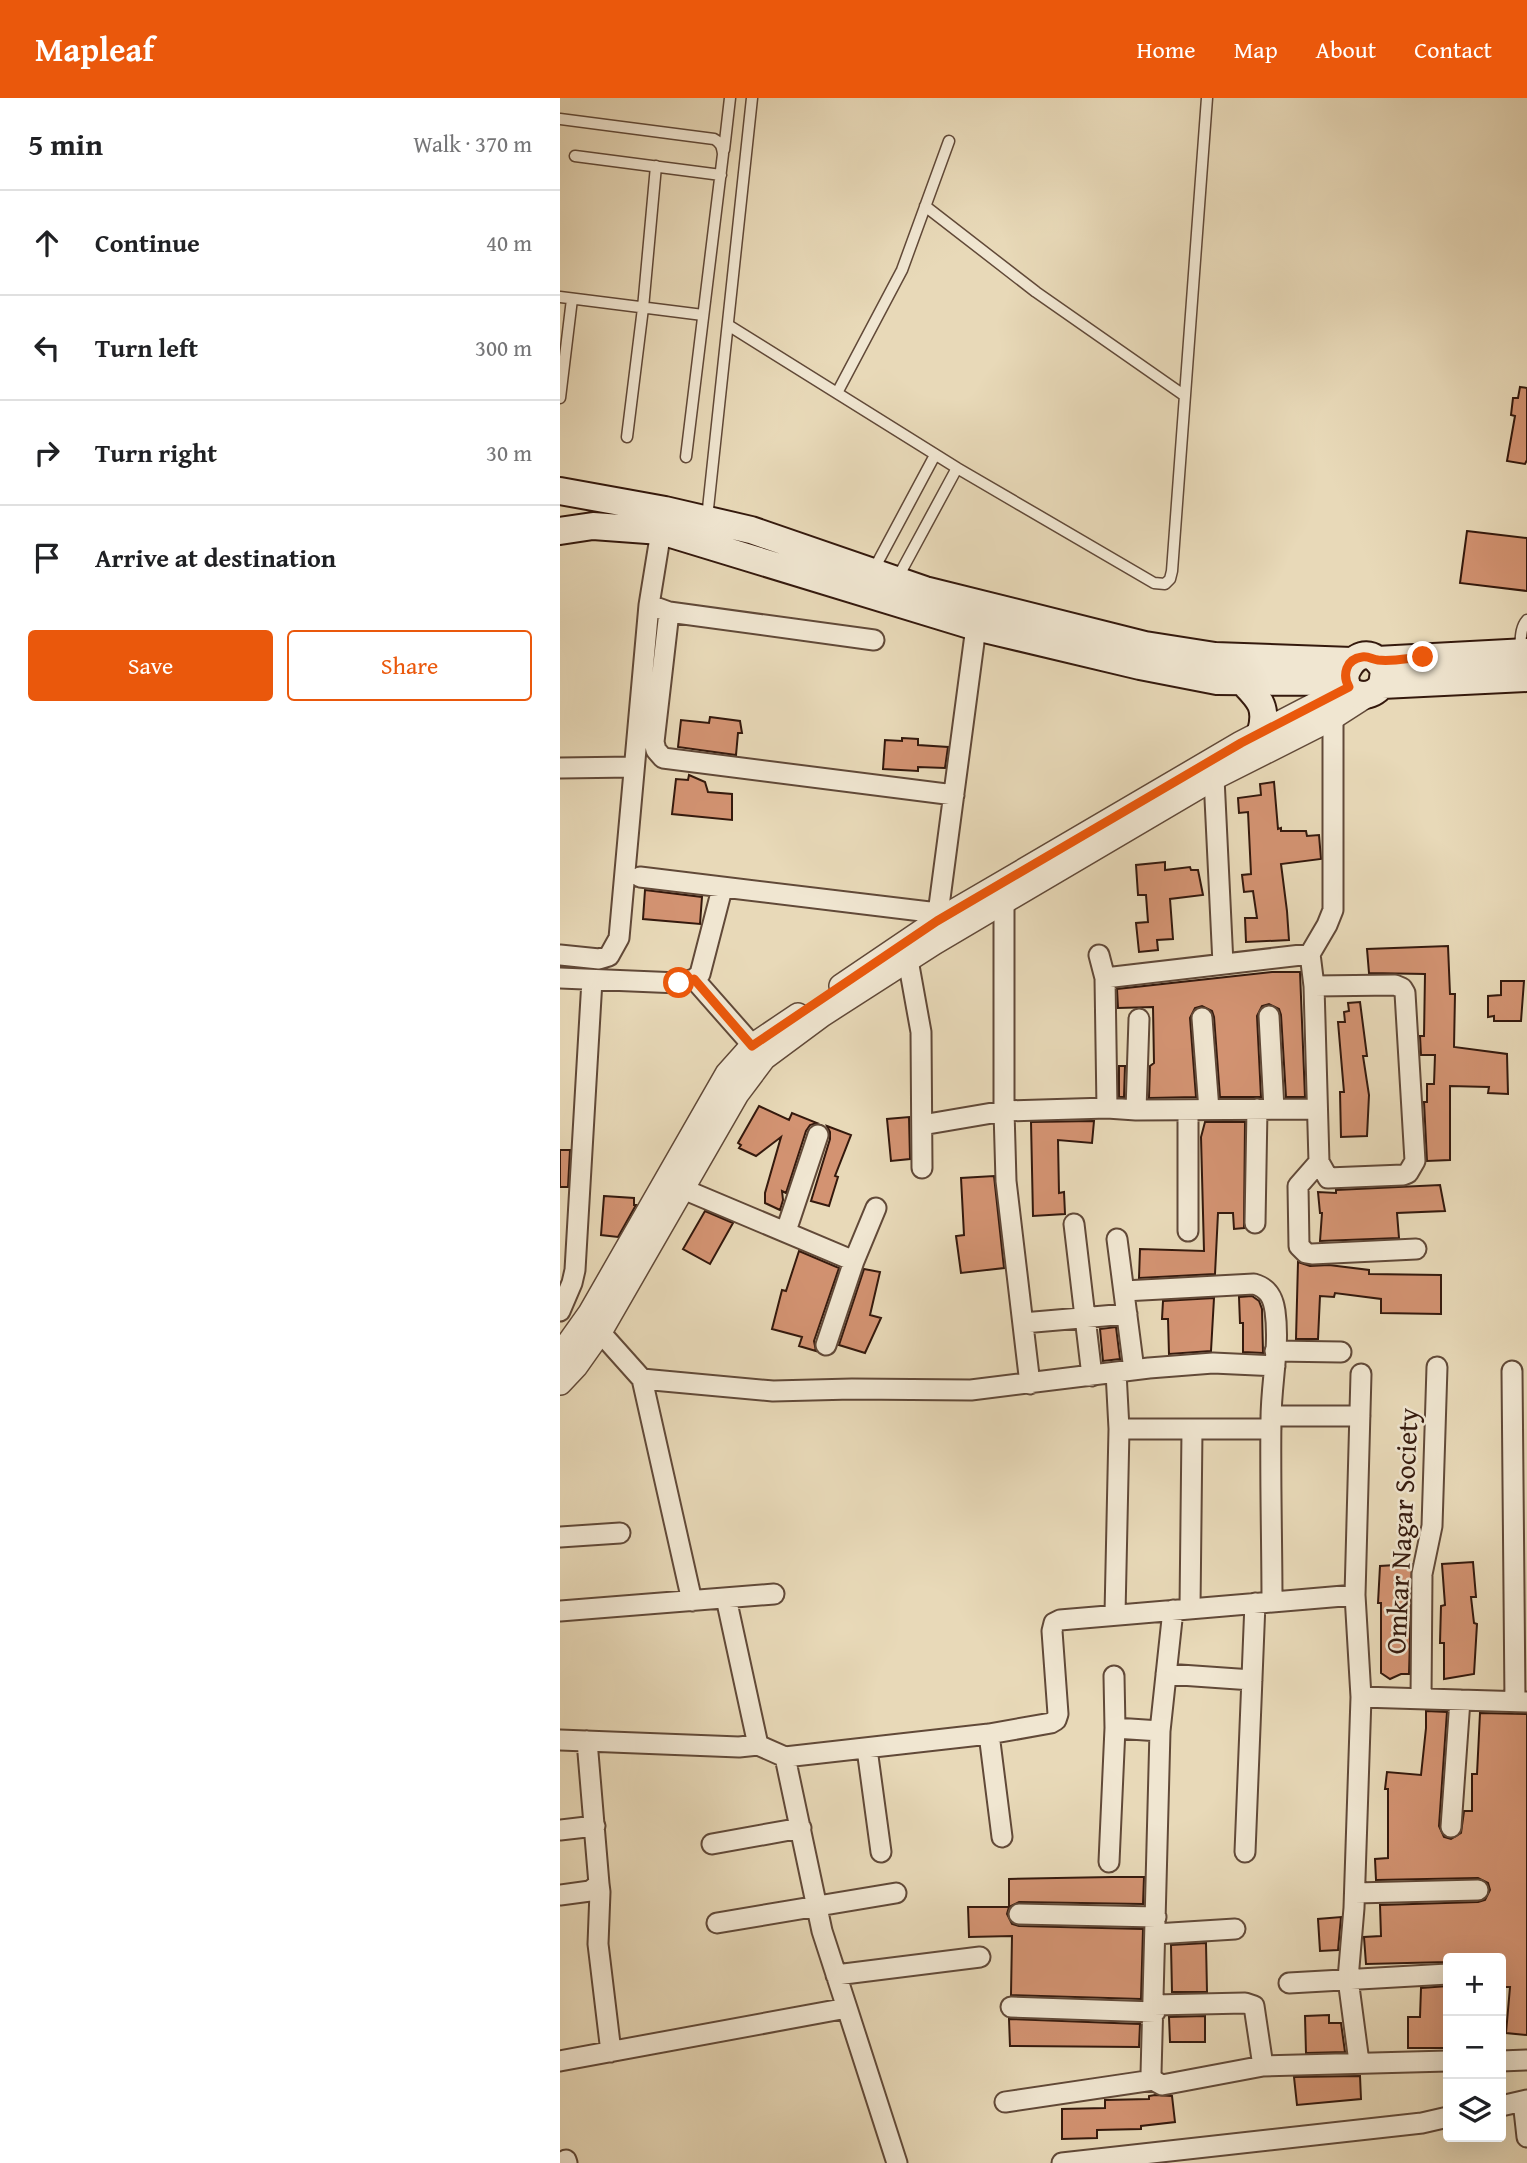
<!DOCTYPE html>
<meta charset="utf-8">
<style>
body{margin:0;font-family:"Gentium Book Plus",serif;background:#f6f6f6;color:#202124}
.controls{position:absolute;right:21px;bottom:21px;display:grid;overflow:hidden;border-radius:7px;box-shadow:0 7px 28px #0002}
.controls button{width:63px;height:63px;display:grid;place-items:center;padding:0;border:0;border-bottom:2px solid #e0e0e0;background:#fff;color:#202124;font:35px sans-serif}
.stop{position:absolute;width:21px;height:21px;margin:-16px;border:5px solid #ea580c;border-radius:50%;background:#fff}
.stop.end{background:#ea580c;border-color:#fff;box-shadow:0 2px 7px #0008}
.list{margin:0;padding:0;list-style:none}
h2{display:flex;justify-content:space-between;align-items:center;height:91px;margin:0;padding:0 28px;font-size:30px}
h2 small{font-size:23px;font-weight:400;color:#757577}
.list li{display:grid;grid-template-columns:46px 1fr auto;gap:21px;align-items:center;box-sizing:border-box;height:105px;padding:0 28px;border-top:2px solid #e0e0e0}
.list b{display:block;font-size:26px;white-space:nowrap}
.list em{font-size:23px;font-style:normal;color:#757577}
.actions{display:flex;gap:14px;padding:21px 28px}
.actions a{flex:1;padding:16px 0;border:2px solid #ea580c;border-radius:7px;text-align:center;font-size:24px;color:#ea580c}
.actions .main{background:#ea580c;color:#fff}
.icon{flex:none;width:38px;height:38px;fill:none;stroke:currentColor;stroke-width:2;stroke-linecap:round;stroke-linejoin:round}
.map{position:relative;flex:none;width:967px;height:2065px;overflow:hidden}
header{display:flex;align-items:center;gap:42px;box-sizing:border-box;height:98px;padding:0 35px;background:#ea580c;color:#fff}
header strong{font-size:33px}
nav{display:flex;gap:38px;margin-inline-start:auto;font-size:24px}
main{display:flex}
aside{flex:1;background:#fff}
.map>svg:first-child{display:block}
.building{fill:#d39372;stroke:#34190d;stroke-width:2}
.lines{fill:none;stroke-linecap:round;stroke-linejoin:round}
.service-casing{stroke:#614938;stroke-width:13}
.minor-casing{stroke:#614938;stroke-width:23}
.tertiary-casing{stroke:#614938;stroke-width:26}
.secondary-casing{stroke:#34190d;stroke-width:30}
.service{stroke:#f0e6d1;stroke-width:10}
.minor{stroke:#f0e6d1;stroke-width:19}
.tertiary{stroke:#f0e6d1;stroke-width:23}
.secondary{stroke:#f0e6d1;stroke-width:26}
.route{stroke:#ea580c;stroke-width:9}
.labels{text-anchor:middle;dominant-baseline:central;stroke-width:5;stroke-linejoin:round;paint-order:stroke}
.street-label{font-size:28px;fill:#34190d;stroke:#f0e6d1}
</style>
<header>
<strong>Mapleaf</strong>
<nav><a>Home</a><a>Map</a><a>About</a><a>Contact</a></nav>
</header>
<main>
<aside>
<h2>5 min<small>Walk · 370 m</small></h2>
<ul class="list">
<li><svg class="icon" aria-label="ahead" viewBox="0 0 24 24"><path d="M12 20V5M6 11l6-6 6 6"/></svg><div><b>Continue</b></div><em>40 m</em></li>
<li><svg class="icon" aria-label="left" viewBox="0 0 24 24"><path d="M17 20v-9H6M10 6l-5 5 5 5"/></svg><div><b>Turn left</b></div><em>300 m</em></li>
<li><svg class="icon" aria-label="right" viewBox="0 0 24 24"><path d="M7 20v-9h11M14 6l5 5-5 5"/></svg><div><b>Turn right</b></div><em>30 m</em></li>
<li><svg class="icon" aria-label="arrive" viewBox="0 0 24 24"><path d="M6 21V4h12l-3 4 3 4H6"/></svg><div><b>Arrive at destination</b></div></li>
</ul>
<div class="actions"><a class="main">Save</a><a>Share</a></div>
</aside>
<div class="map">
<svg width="967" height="2065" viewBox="0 0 967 2065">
<rect width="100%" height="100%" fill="#e8d9b8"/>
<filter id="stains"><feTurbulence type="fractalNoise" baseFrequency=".00286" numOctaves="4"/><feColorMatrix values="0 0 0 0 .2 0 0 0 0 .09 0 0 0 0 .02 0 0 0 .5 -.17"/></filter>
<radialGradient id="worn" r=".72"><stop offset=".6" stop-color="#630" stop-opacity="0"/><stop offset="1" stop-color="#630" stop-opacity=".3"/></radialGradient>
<path class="building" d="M960 289 967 290V362L965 366 947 363 955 318 951 317 953 300H958Z
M907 433 967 440V493L900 485Z
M150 619 180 623 182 635H178L176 657 118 649 121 622 149 625Z
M342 640 358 641V647L388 649 385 670 358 669V673L323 671 325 642 342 643Z
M129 677 145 684 148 694 172 696V722L112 716 116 681 128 682Z
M714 684 718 731 721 730V733H746L747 738 759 737 761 761 721 766 727 813 729 842 686 844 685 820H697L693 793 684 794 682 777 691 776 688 714 679 715 678 700 701 697 700 686Z
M605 764V772L630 769 631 772H638L643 797 610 801 613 841 597 842 598 852 579 854 576 825 588 824 586 797H578L576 767Z
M85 792 142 799 140 826 83 821Z
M888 848 890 896H895L894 949 947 956 948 996 928 995 929 989 890 988V1062L867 1063 864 1004H867V986H874L875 957H861L860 938H864L865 876 809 875 807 851Z
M712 874H740L745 999H726L721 917 719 911 709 906 702 908 697 918 701 999H660L654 919 652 913 642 908 635 910 630 920 636 999 589 1000 590 968 594 965 593 909 558 910 557 891Z
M941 883H964L961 923H934V918L928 919V898L941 897Z
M800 904 807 958H803L809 997 807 1038 781 1039 780 994H784L778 924H785L784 914 789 913 788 905Z
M559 968H565L564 999H559Z
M199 1008 229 1022 232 1015 257 1025 250 1027 246 1033 226 1095 222 1093 223 1102 220 1112 205 1105V1095L221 1039 196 1058 179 1050 181 1047 178 1045Z
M349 1019 350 1061 331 1063 327 1021Z
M534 1023 532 1045 498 1042 499 1095 504 1094 505 1116 473 1118 471 1024Z
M645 1024H685L684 1130 674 1131 673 1115H658L655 1176 579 1180 580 1151 644 1153 641 1039Z
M267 1028 291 1037 275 1078 278 1079 269 1108 251 1103 270 1041V1034Z
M0 1052H10L8 1089H0Z
M434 1078 444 1170 401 1175 396 1138 404 1137 401 1080Z
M880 1087 885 1113 837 1115 839 1140 760 1143 762 1115H760L758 1094 776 1095V1092Z
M44 1098 74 1100V1107H76L58 1139 41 1137Z
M145 1113 173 1125 150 1166 123 1151Z
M239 1153 279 1170 254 1243 256 1253 239 1248 242 1239 212 1231 222 1192 226 1193Z
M738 1164 750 1168 769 1167 809 1172V1176L881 1177V1216L821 1215V1201L775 1195 774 1199 760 1198 758 1241H736Z
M304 1171 320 1174 310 1217 321 1220 305 1255 279 1247Z
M692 1198 699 1203 702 1211 703 1255 683 1254V1225H680L679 1199Z
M654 1200 651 1253 609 1256 608 1221H602L603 1203Z
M556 1229 560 1261 543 1263 540 1231Z
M913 1464 916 1499H911L914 1525 917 1526 914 1576 884 1581V1545H880L881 1508 885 1507 882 1466Z
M852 1466 849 1576H841L830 1581 821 1575V1505H818L820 1468Z
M866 1613 887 1614 879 1728 884 1739 891 1741 901 1735 904 1713H912V1676H917L920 1615 967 1616V1937L946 1935 950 1889H944L943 1860H888V1864L806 1866 804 1839 821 1838 820 1807 918 1804 925 1802 930 1792 928 1785 918 1780 816 1782 815 1761 828 1760V1691H825L827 1674 861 1677 866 1630Z
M552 1779H584L583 1806 459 1804 449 1809 447 1816 452 1826 459 1828 583 1831 581 1901 451 1897 452 1838 409 1839 408 1809H449V1781Z
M781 1819 778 1852 760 1853 758 1821Z
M646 1845 647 1894H612L611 1847Z
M888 1888V1907H885V1950H848V1919H860L861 1890Z
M769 1917V1925H781L785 1954 746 1955 745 1918Z
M645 1918V1944H610L609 1919Z
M449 1921 580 1926 579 1949 450 1948Z
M800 1978 801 2001 737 2007 734 1979Z
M595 1997 612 1998 615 2024 581 2028V2031L537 2032V2040L502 2041V2011L545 2010V2002L589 2001V1998Z"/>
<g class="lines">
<defs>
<path id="service" d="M0 21 154 41C161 45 162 48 163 56L126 359
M164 52 170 0
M15 58 161 77
M365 108 476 194 625 298
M0 199 143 217
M168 227 397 370 594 485 605 486 610 481 612 473 647 0
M277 295 342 172 389 43
M0 300 12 201
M67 339 83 210 96 68
M147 420 192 0
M313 473 375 357
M337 481 397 370
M960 551C961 541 960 530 967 522"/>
<path id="minor" d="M98 510 109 514 314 542
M109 514 94 644 96 652 103 660 394 697
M0 670 73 669
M654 680 663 866
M80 779 378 815
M444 802V1013L446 1083 470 1286
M377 823 416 529
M750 856 767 827 773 812V607
M0 857 39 861 49 858 59 840 89 507 103 421
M348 862 361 934 362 1070
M0 880 119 885 134 881 140 876 162 791
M545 880 750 856 754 888
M134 881 201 957
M835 887 842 890 845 895 855 1063 848 1075 843 1077 768 1080 759 1064 754 888Z
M709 918 714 1011
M642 920 649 1012
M547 1010 576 1012 757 1011
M576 1012 579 921
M628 1012V1133
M362 1027 444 1013 547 1010 545 880 539 857
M759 1064 738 1088 739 1148 746 1155 752 1156 856 1151
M123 1091 294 1163
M695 1125 697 1011
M514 1126 532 1278
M226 1133 258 1037
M557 1141 574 1272
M564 1193 694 1186C708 1190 713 1199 715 1213 720 1249 711 1285 711 1321 710 1382 712 1443 712 1504
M0 1213 12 1185 15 1172 32 882
M463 1225 567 1216
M40 1234 82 1281 213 1293 292 1291 411 1292 589 1270 653 1265 715 1268
M266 1247 294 1163 316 1110
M715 1253 781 1254
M952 1273 955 1604
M801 1276 795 1497 801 1599 967 1604
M82 1281 132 1503
M711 1318H800
M559 1331H711
M0 1439 60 1435
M166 1500 198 1647
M630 1510 632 1332
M613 1512 600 1633 591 1976 593 1982 602 1987 703 1968 888 1963
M0 1513 214 1496
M555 1516 559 1331 556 1274
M606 1576 692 1582
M861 1601 862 1476 872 1428 877 1269
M555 1630 600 1633
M429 1636 442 1739
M0 1642 179 1649 198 1647 225 1659 262 1833 287 1910
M307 1651 321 1754
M225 1659 429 1636 491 1625 496 1622 498 1616 492 1533 494 1525 500 1522 795 1497
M891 1729 900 1602
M0 1732 35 1728
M152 1746 241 1730
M685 1754 695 1505
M549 1764 555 1630 554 1578
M39 1786 40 1794 38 1846 51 1954
M795 1795 918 1792
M0 1797 30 1793 39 1786 27 1643
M459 1816 596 1819
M157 1825 336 1795
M595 1836 675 1831
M276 1877 420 1859
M729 1885 888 1876
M594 1907 685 1905 694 1908 703 1968
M451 1909 595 1914
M0 1963 287 1910 337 2065
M941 1963 967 1962
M799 1964 788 1881 794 1810 801 1599
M963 2003 967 2039
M445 2004 593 1982
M941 2008 967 2002
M6 2062 7 2065
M502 2065 862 2025 888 2019"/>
<path id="tertiary" d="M281 888 377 823 420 798 681 645 789 589
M0 1257 30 1215 167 976 192 948 238 917
M0 1285 16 1268 40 1234 177 996 204 960 262 917 374 845 654 680 767 623 809 596"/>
<path id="secondary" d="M0 393 105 412 191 432 365 492 585 547 655 558 792 563
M0 433 33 428 101 433 416 529 580 568 657 583 786 584
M817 562 967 554
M682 583C699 601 708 608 701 634
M822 587 824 573C804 528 761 594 803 597 812 597 817 593 822 587L967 580"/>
</defs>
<use href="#service" class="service-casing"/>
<use href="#minor" class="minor-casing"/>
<use href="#tertiary" class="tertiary-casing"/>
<use href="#secondary" class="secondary-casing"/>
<use href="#service" class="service"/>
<use href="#minor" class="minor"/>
<use href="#tertiary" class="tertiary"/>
<use href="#secondary" class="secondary"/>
</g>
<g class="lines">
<path class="route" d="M119 885 134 881 192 948 377 823 681 645 789 589C782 577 786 561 802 559 808 558 812 561 818 562 832 564 849 560 863 559"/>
</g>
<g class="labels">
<g class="street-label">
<text transform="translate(841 1433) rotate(-87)">Omkar Nagar Society</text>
</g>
</g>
<rect width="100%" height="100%" filter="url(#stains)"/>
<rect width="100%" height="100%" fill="url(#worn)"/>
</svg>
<div class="controls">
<button>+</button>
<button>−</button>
<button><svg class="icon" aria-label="layers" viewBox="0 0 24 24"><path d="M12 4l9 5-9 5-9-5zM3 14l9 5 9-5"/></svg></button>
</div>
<div class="stop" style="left:119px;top:885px"></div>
<div class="stop end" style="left:863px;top:559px"></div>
</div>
</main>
